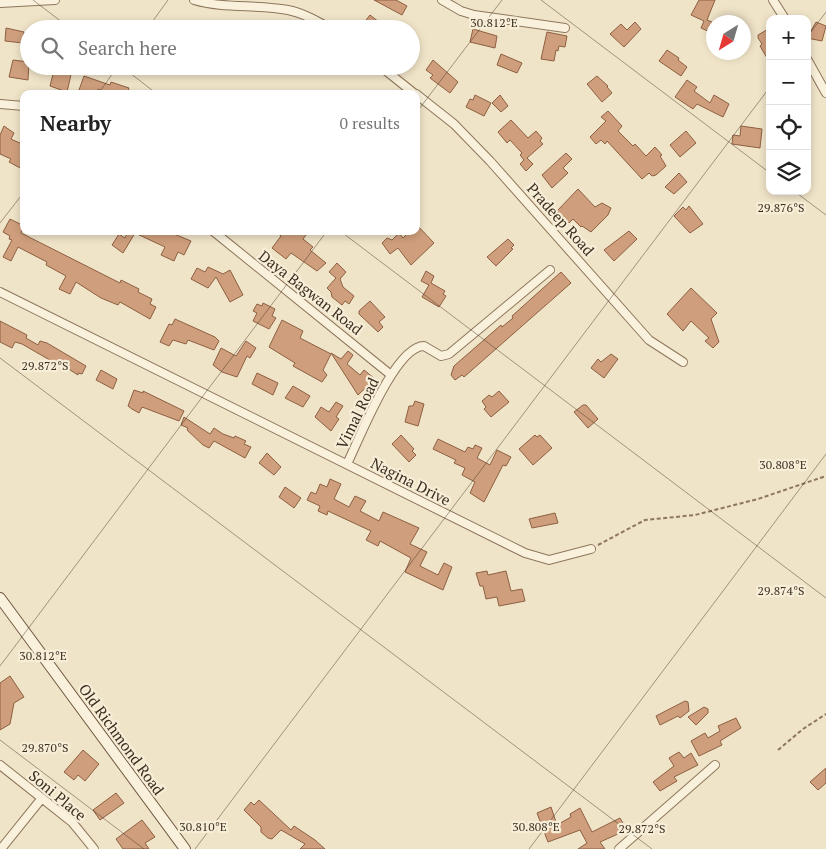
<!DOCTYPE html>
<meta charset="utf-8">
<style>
body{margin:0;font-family:"PT Serif",serif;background:#f6f6f6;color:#222}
.controls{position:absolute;right:15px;top:15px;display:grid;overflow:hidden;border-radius:10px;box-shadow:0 2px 8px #0003}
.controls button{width:45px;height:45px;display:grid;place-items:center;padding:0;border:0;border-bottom:1px solid #e0e0e0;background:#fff;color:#222;font:25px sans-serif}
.compass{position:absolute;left:706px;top:15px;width:45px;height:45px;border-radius:50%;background:#fff;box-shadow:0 2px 8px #0003;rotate:217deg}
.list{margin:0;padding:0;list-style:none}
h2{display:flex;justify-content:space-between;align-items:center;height:65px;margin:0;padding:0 20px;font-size:21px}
h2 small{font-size:16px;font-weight:400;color:#767676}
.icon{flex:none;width:28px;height:28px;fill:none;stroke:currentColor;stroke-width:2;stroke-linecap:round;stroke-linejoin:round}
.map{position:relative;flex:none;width:826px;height:849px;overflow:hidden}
.search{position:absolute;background:#fff;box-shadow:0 2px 8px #0003;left:20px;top:20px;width:400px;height:55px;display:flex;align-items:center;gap:12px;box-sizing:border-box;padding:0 18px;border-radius:28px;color:#767676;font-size:19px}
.panel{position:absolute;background:#fff;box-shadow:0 2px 8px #0003;left:20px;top:90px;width:400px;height:145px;border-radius:10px}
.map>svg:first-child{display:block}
.building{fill:#cf9f7d;stroke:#8d5f41}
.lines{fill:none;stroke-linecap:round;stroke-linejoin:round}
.street-casing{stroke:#8d765c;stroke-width:10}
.secondary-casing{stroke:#6f573f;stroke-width:12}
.path{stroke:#8d765c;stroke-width:2;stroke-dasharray:4 2.5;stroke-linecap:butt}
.street{stroke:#faf1dc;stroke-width:8}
.secondary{stroke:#faf1dc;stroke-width:10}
.ticks{fill:none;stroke:#3d2e20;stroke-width:1;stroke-opacity:0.45}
.labels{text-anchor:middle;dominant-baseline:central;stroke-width:4.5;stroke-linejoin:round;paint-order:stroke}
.street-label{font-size:15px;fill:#3d2e20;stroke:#f7eed8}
.ticks-label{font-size:12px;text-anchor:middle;fill:#3d2e20;stroke:#f7eed8;stroke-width:4.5;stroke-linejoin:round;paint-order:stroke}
</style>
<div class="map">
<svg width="826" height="849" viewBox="0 0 826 849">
<rect width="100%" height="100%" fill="#f0e4c8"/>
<path class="building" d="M374 0H396L407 6 402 15Z
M699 0H715L707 20 714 23 710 32 701 28 704 21 691 15Z
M370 15 388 29H369L363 24Z
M635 22 641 29 624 47 610 34 621 24 627 30Z
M816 22 826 26 822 41 807 38Z
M6 28 24 32 23 43 5 41Z
M770 28V63L760 46 762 44 758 38V35Z
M473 29 497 36 495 48 470 42Z
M547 32 567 36 565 47 559 46 558 51 556 50 554 61 541 59Z
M667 50 679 58 678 60 687 67 681 76 659 61Z
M501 54 522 63 517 73 497 65Z
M13 60 29 62 28 80 9 77Z
M433 60 458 82 450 93 430 78 433 75 426 70Z
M55 66H73L67 92 50 86Z
M84 76 110 85 111 82 129 88 127 94H109L98 89 96 94H90L79 90Z
M597 76 608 86 607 87 612 93 602 102 587 84Z
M687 80 697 87 694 91 710 103 714 95 729 104 723 117 697 104 693 109 675 97Z
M475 95 491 103 484 116 466 107 470 99 473 100Z
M500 95 508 106 501 112 492 103Z
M608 111 622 126 618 131 633 146 635 144 646 156 655 147 662 155 660 156 666 166 656 175 652 176 649 173 642 179 607 141 605 144 601 140 596 144 590 137 606 121 601 117Z
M511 120 528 138 536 131 542 138 540 141 543 144 527 158 533 164 526 171 520 164 524 160 520 155 522 153 510 140 507 143 498 132Z
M4 126 14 133 11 139 24 145V170L9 162 11 159 0 154V135Z
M741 126 762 129 760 148 732 144 733 135 740 136Z
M686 131 696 143 680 157 670 145Z
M566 153 572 159 563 168 568 173 552 188 542 175Z
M679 173 687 182 674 194 665 187Z
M578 189 595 207 602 203 611 208 608 215 591 232 582 226 581 227 573 219 569 223 557 211Z
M689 206 703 224 690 233 674 216 683 207 686 210Z
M10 219 24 226 21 233 120 283 121 280 139 289 138 292 152 299 150 304 156 307 150 319 120 302 118 305 101 298 76 282 70 294 59 289 66 276 46 265 47 262 18 247 11 261 3 257 12 240 9 239 10 236 3 232Z
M416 224 434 243 411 265 398 248 390 254 382 243 387 238 392 240 399 233 403 238 410 231H416Z
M128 231H167L191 241 184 255 178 252 174 261 161 255 165 247 135 233 123 253 112 245 119 234 125 238Z
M275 231H309L303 239 313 247 310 250 326 263 317 271 291 253 286 259 272 248 281 236Z
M629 231 637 239 614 261 604 250Z
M508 239 514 245 511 248 513 249 496 266 487 257Z
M337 263 346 272 340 279 343 287 354 296 349 304 345 301 342 305 332 297 331 292 327 288 336 278 329 272Z
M208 267 223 274 230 270 243 295 230 302 216 277 208 288 191 279 197 268 205 272Z
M426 271 434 276 431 283 445 291 443 294 446 296 439 307 422 297 429 285 421 281Z
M561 272 571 283 464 377 462 375 455 380 451 375 454 366 501 325 502 327 513 318 512 316Z
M691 288 717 313 711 319 719 342 713 348 705 341 709 338 691 321 683 331 667 314Z
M370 301 385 317 379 322 383 327 378 332 359 314V311Z
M263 303 275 309 272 316 276 318 269 329 253 321 257 313 253 311 257 304 262 306Z
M175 319 215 337 219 341 214 350 188 340 186 344 173 340 169 346 160 342 169 324 172 325Z
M282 320 303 331 300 338 331 354 323 370 327 375 322 382 293 366 295 363 269 347Z
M0 321 27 335 26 338 38 345 40 341 47 343 86 366 82 374 78 373V375L56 361 55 363 22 344 15 342 12 348 0 342Z
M246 341 256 348 250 358 247 356 237 377 222 372 213 365 221 348 236 356Z
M348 351 353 355 347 364 360 375 364 370 375 379 358 395 331 353 341 359Z
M611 354 618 359 604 378 591 368 598 359 601 362Z
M101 370 117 379 113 389 96 380Z
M257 373 278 383 273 395 252 384Z
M293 386 310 396 303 407 285 398Z
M134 390 143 393V391L184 411 179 421 142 407 139 413 132 409 128 406Z
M499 391 509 402 491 417 484 409 486 407 482 401 489 395 492 397Z
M415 401 424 404 418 426 405 422 409 406H413Z
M336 402 343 406 336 417 339 419 331 431 315 417 321 407 329 412Z
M583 405H586L598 419 588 428 574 412Z
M184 417 210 434 214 428 223 434 234 438 235 436 246 441 244 444 251 447 245 458 214 441 209 448 203 445 187 430 188 428 181 425Z
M401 435 414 449 412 451 416 455 409 462 392 444Z
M535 435 537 437 540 435 552 448 533 465 519 449Z
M438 439 465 452 468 447 473 449 475 445 482 448 477 458 490 465 497 450 511 457 506 466 503 465 484 502 470 493 475 482 462 475 465 468 454 463 456 460 433 449Z
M267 453 281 467 274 475 259 463Z
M330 479 341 484 334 499 349 507 355 496 366 501 360 511 379 521 383 512 419 528 410 544 427 552 420 566 438 575 444 563 452 567 443 590 405 572 411 558 380 541 378 546 366 540 371 531 328 511 327 515 318 511 320 506 307 500 311 492 316 494 320 484 327 487Z
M285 487 301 498 294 508 279 497Z
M555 513 558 523 532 528 529 519Z
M487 571 488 575 506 571 511 591 522 589 525 601 499 606 497 597 486 599 483 586H480L476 573Z
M10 676 24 697 14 703 10 724 0 730V683Z
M685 701 688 702 689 711 680 718 678 716 660 725 656 716Z
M704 707 708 709V713L696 725 688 717Z
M736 718 741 728 720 741 722 745 699 756 691 741 705 733 708 738 720 731 718 726Z
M83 750 99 764 85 781 78 775 74 780 64 772Z
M679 752 684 758 691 753 698 765 674 777 677 781 660 791 653 782 674 766 669 758Z
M826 768V783L818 790 810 782Z
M116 793 124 803 100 820 93 810Z
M259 800 291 830 294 826 315 840 325 849H300L305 844 281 830 272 839 268 838 261 832V827L244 810 251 802 254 805Z
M551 807 557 825 571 817 570 814 580 808 592 832 620 818 627 830 600 842 605 849H578L587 843 580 830 548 842 537 813Z
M142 820 155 837 145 843 149 849H123L116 839Z"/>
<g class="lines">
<defs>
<path id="street" d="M194 0C224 9 256 4 288 10 303 13 317 21 331 29
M442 0 461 11 474 15 565 28
M773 0 785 19
M0 3 55 0
M807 59 826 93
M380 66 415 94
M416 94 454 124 490 161 649 340 683 362
M0 104 24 106
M213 231 391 375
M0 292 525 553 549 560 591 549
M347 464C359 440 395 346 424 346L441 356 449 354 550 270
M0 765 72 822 94 849
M1 849 42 798
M619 849 715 765"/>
<path id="secondary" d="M0 598 185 849"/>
</defs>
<use href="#street" class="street-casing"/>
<use href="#secondary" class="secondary-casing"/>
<path class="path" d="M598 545 645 520 695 515 758 499 826 476
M778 750 803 729 826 714"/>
<use href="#street" class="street"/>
<use href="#secondary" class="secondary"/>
</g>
<path class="ticks" d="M33 0 71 29M541 0 770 173M147 29 168 0M807 37 826 12M121 66 157 94M98 94 118 66M416 113 502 0M794 191 826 215M0 223 24 192M340 231 826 598M0 358 652 849M0 666 327 231M0 740 144 849M195 849 770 87M529 849 826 454"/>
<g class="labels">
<g class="street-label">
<text transform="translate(561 219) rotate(48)">Pradeep Road</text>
<text transform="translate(311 292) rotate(38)">Daya Bagwan Road</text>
<text transform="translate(357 413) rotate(-64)">Vimal Road</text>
<text transform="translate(411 481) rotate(27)">Nagina Drive</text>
<text transform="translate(122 739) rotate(54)">Old Richmond Road</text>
<text transform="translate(58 795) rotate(40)">Soni Place</text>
</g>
</g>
<g class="ticks-label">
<text x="494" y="27">30.812°E</text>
<text x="781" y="212">29.876°S</text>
<text x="45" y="370">29.872°S</text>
<text x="783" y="469">30.808°E</text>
<text x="781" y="595">29.874°S</text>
<text x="43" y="660">30.812°E</text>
<text x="45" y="752">29.870°S</text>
<text x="203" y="831">30.810°E</text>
<text x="536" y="831">30.808°E</text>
<text x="642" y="833">29.872°S</text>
</g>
</svg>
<div class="controls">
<button>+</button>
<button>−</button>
<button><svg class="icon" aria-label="locate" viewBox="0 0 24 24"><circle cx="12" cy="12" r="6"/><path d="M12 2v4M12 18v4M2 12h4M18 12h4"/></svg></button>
<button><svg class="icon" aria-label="layers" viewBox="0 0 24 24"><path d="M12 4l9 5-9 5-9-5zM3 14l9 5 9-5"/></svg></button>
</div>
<svg class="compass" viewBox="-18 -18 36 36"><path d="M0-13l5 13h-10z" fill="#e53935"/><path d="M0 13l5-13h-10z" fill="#767676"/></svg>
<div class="search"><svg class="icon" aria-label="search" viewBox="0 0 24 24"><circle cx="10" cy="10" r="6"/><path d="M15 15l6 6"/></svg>Search here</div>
<section class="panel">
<h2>Nearby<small>0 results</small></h2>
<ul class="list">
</ul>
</section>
</div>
